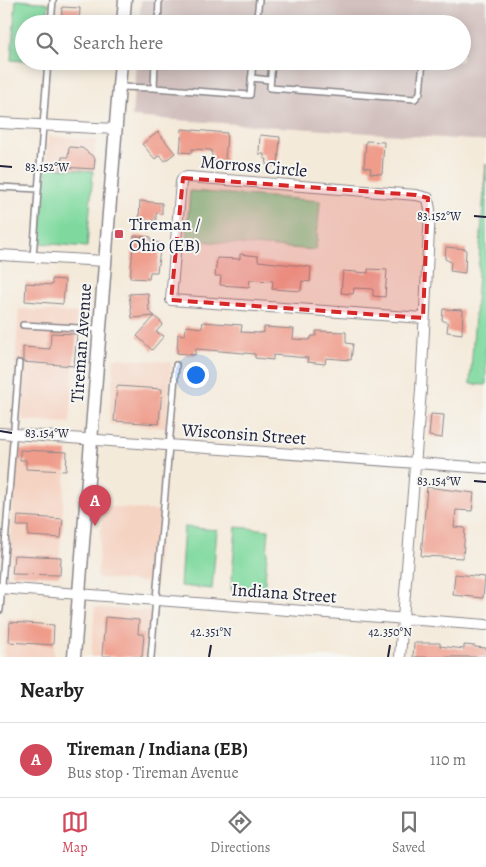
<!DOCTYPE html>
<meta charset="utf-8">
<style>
body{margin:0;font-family:Alegreya,serif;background:#f2f2f2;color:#222}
.you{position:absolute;left:195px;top:374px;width:18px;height:18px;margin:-12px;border:4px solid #fff;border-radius:50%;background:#1a73e8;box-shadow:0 0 0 8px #1a73e833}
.badge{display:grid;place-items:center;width:32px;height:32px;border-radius:50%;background:#d1495b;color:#fff;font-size:16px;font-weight:700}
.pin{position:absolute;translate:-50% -41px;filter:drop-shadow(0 1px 2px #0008)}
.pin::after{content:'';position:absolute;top:26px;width:18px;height:15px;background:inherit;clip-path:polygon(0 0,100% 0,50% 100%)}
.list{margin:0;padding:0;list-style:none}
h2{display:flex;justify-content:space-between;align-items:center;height:65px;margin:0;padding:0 20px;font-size:21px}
h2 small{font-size:16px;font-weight:400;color:#767676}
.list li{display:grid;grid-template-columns:32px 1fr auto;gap:15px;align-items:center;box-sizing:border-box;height:75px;padding:0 20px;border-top:1px solid #e0e0e0}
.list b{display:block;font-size:19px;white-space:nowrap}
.list p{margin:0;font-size:16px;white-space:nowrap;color:#767676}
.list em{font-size:16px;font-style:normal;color:#767676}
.icon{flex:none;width:28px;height:28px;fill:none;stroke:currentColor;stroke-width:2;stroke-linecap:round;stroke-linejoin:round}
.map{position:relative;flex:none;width:486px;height:657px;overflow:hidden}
.search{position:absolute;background:#fff;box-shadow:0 2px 12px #0003;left:15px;right:15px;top:15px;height:55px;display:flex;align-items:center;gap:12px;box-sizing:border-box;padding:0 18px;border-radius:28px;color:#767676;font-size:19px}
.sheet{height:140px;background:#fff}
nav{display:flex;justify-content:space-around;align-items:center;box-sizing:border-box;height:70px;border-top:1px solid #e0e0e0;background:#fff;font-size:14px;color:#767676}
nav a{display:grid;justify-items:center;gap:2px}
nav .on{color:#d1495b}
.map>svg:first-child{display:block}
.built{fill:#f5d3c2}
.industrial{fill:#d1c0bd}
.green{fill:#7fd99e;stroke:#507e6c}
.building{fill:#ef9c8b}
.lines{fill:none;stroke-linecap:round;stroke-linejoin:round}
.service-casing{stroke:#8b868a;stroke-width:8}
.minor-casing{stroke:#8b868a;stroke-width:12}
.tertiary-casing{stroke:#8b868a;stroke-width:15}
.service{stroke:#fff;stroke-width:5}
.minor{stroke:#fff;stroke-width:10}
.tertiary{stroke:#fff;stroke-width:12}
.marked{fill:#d62828;fill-opacity:0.2;stroke:#d62828;stroke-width:4;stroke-dasharray:10 6;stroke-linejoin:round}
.ticks{fill:none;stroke:#22223b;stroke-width:2}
.poi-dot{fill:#d1495b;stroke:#f6f6f2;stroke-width:2}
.labels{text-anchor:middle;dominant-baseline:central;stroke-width:4;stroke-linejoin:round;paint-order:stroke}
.street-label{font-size:18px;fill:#22223b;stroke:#f6f6f2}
.poi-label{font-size:18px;fill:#22223b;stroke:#f6f6f2;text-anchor:start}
.ticks-label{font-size:12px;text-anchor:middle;fill:#22223b;stroke:#f6f6f2;stroke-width:4;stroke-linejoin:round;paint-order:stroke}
</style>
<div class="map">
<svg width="486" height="657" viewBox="0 0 486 657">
<rect width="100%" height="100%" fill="#f6f6f2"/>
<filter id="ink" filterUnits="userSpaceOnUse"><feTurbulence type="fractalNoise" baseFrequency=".02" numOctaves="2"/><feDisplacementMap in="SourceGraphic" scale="10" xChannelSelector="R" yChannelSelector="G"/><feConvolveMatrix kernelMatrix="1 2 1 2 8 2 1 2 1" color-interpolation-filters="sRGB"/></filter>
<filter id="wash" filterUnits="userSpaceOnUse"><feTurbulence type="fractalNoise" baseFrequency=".0096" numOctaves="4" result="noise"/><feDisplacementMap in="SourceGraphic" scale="20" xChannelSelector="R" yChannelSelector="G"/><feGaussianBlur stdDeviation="1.12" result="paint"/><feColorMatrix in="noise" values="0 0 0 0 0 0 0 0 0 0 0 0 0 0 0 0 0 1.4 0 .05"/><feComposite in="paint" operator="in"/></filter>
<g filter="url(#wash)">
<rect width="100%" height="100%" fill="#f4eada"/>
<path class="built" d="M48 136 96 140 93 171 46 167Z
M19 309 77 313 70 423 22 420 26 365 15 364Z
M114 358 171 362 166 428 109 424Z
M17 448 67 451 58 577 9 574Z
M103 506 161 511 155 583 97 578Z
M95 607 153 612 149 657H91Z
M7 618 56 621 53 657H4Z"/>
<path class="industrial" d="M141 0H486V141L132 117 136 61H462V24H139Z"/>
<path class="green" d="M16 0 49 3 47 24H24V61H44V63L11 60Z
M486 164V385L470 384Z
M46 167 93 171 87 247 40 243Z
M190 191 320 201 316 250 186 240Z
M184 527 217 530 212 589 180 586Z
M236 527 269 530 264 592 231 590Z"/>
<g id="blocks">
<path class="building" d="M62 7 80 8 79 24H61Z
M182 129 227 133 225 162 213 161 211 150 192 149V153L180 152Z
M158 132 175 153 165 161 160 155 155 159 142 144Z
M260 135 280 137 278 166 266 165 267 159H264V154H259Z
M366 141 384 142 382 174 370 173 371 168 364 167Z
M69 147 82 148 95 158 94 169 61 167 62 157H68Z
M140 201 162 203V214L156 213V221L139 220Z
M134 236 151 237V242L161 243 157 272H150L149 279 130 278Z
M446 247 466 249 465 273 450 271 451 262 445 259Z
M240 254 258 256V261L311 267 310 282 302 281 301 291 272 289 273 281 250 280 249 287 220 285 221 276H215L217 258 240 259Z
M368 269 387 270 385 297 373 296V289L354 288 353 294 341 293 343 271 368 273Z
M52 279 65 280 63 304 25 301 26 283 52 285Z
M148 293 149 311 163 324 156 332 164 336 152 350 137 336 155 316 132 318 129 294Z
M443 309 463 310 462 334 447 332 448 323 442 320Z
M203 322 242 325 241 332 259 333 264 332V327L294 329 293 339 309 340 312 336H316V331L346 332V343L353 344 351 360 326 358 325 364 307 362 308 358 273 355V360L255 358V354L220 351 196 349 195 355 177 353 178 334 185 335 186 326 202 328Z
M51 333 77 334 74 366 23 362V347L50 349Z
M117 386 162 389 159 424 114 421Z
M431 414 444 415 442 438 429 436Z
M20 450 67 452 66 471 26 469V460H20Z
M427 487 474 493 472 511 456 510 454 527 465 528 463 558 421 556Z
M18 516 63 519 61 538 28 536V526H17Z
M14 555 61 557 60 575 12 574Z
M455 574 485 577 483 598 453 595Z
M105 617 139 620 138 634H144L142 657 102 656Z
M10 622 54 625 53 645 9 642Z
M414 643H440V646L464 649V645L475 646V647L486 648V657H413Z"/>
</g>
</g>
<g filter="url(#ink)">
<use href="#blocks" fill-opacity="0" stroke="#8b868a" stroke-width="1"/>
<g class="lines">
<defs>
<path id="service" d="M51 24 53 0
M158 24 159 0
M256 24 259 0
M155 61 154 88 250 95 253 61
M272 61 270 88 415 99 420 93 423 61
M251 78 270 80
M119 87 154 88
M0 187 38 189
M33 257 48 61
M23 325 99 329
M0 610 19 363
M151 657 176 365"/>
<path id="minor" d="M0 123 115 129
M0 255 105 261
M0 433 486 468
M0 588 486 625
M400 657 421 390 430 210 428 198 416 195 188 177 183 178 181 182 171 300 423 318"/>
<path id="tertiary" d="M123 24 125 0
M74 657 121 61"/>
</defs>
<use href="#service" class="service-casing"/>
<use href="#minor" class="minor-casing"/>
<use href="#tertiary" class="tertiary-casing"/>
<use href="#service" class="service"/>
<use href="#minor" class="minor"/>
<use href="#tertiary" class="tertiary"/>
</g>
</g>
<path class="marked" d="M183 178 416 195 428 198 423 318 171 300Z"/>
<path class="ticks" d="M0 166 12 167M474 216 486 217M0 431 12 433M474 481 486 482M209 657 211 645M388 657 390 645"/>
<rect class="poi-dot" x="114" y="229" width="10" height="10" rx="2.5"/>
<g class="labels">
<g class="street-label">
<text transform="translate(254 166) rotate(5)">Morross Circle</text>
<text transform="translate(81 343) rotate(-86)">Tireman Avenue</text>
<text transform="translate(244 434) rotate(4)">Wisconsin Street</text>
<text transform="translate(284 593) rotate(4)">Indiana Street</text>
</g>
<g class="poi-label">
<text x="129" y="224">Tireman /<tspan x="129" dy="21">Ohio (EB)</tspan></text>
</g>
</g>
<g class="ticks-label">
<text x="47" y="171">83.152°W</text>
<text x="439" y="220">83.152°W</text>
<text x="47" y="437">83.154°W</text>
<text x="439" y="485">83.154°W</text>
<text x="211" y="636">42.351°N</text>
<text x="390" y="636">42.350°N</text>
</g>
</svg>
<div class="you"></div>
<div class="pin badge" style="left:95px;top:526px">A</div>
<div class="search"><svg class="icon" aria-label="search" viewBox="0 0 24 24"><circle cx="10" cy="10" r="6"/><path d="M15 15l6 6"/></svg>Search here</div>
</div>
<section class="sheet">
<h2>Nearby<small></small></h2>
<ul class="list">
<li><span class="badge">A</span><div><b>Tireman / Indiana (EB)</b><p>Bus stop · Tireman Avenue</p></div><em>110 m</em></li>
</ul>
</section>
<nav>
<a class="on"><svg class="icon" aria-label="map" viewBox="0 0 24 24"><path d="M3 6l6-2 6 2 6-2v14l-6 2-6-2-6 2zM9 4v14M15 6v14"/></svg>Map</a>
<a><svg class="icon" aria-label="directions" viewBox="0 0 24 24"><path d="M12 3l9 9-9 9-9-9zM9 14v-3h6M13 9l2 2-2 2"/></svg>Directions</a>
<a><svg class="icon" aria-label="saved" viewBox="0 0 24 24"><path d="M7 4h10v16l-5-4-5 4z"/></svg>Saved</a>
</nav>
